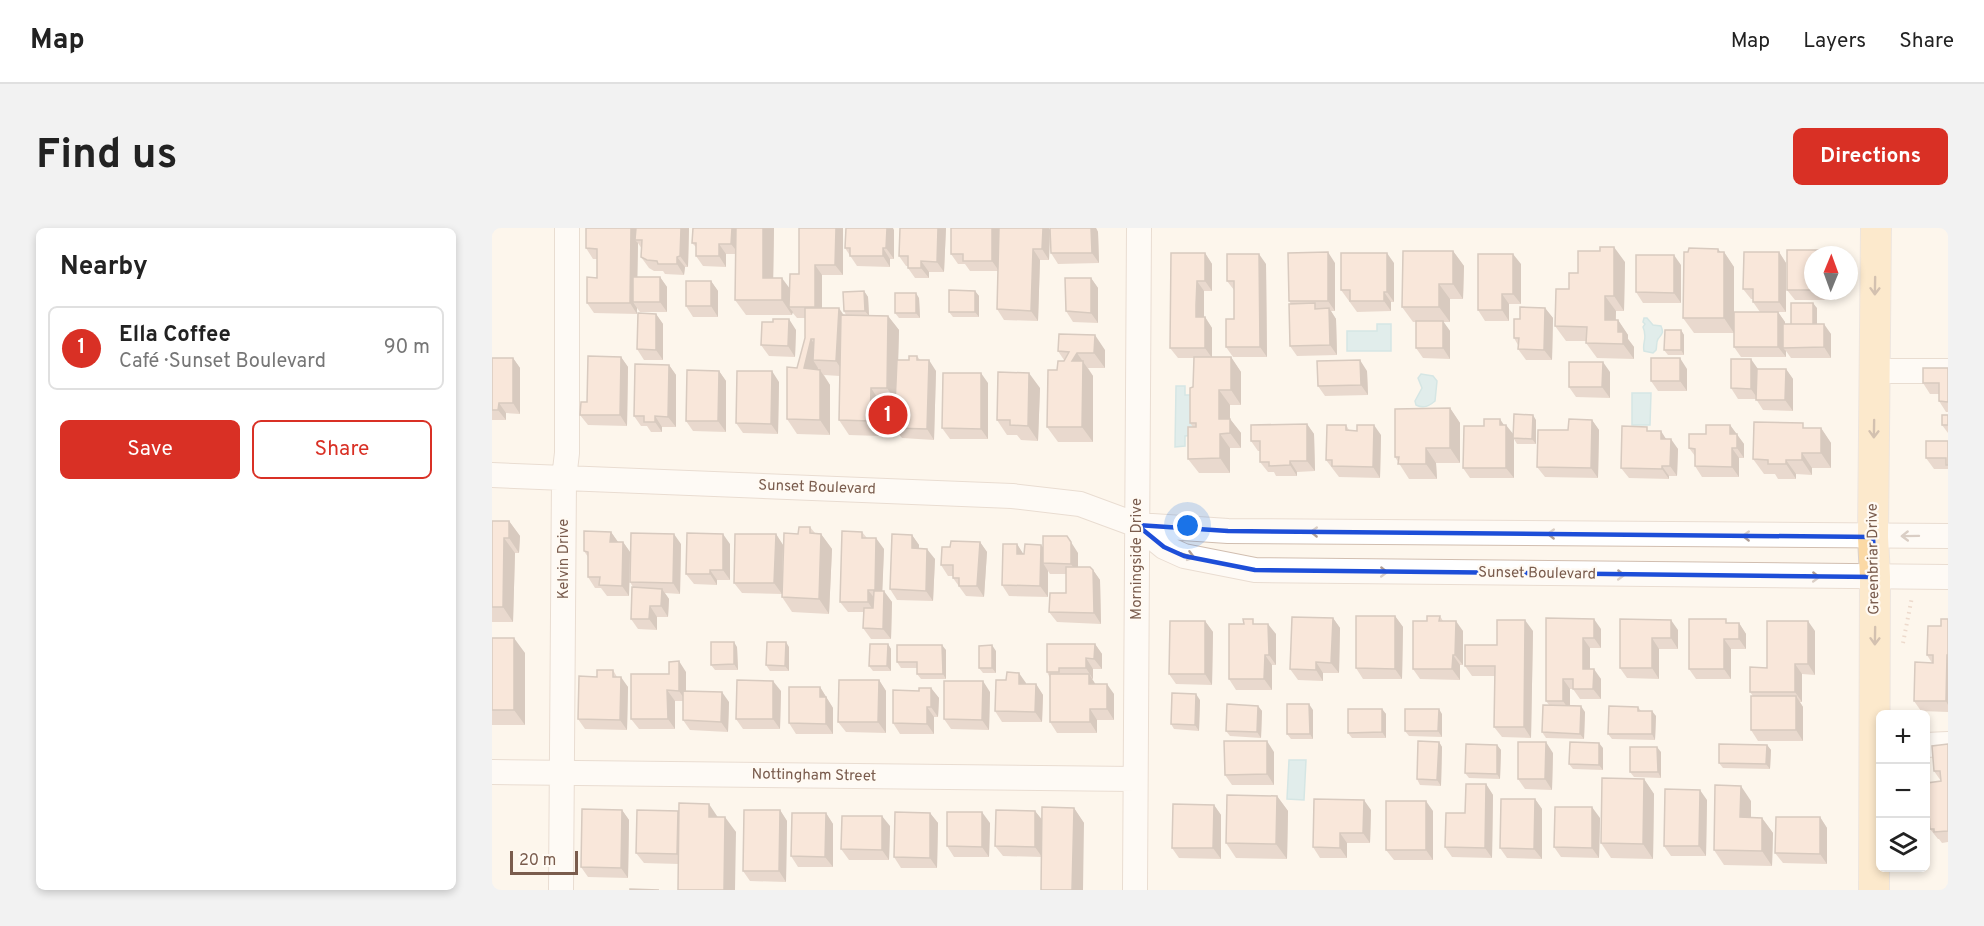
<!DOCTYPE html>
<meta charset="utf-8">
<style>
body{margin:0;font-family:Overpass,sans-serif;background:#f2f2f2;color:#222}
.controls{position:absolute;right:18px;bottom:18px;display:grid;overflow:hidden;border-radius:9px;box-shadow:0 3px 9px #0003}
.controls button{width:54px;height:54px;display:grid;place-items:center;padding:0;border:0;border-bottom:2px solid #e0e0e0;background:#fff;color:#222;font:30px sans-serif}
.compass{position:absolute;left:1312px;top:18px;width:54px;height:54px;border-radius:50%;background:#fff;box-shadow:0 3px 9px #0003;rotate:1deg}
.scale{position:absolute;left:18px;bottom:15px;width:68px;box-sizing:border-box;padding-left:6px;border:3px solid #7a5c4d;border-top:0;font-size:16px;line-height:21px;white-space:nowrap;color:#7a5c4d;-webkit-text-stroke:4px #fffaf3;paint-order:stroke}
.you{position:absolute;left:696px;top:298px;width:21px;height:21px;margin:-15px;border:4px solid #fff;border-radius:50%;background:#1a73e8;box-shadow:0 0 0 9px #1a73e833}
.badge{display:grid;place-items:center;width:39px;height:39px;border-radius:50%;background:#d93025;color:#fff;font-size:20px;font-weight:700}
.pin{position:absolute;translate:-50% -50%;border:3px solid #fff;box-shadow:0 2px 6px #0006}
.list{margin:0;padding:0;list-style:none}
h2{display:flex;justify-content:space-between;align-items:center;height:78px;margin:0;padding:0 24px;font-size:26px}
h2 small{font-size:20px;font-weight:400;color:#767676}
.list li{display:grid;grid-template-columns:39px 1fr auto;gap:18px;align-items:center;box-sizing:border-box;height:84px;margin:0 12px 12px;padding:0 12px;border:2px solid #e0e0e0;border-radius:9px}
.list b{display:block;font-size:22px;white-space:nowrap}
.list p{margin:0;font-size:20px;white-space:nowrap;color:#767676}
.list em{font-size:20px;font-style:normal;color:#767676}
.actions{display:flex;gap:12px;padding:18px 24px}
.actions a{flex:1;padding:14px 0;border:2px solid #d93025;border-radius:9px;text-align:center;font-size:21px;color:#d93025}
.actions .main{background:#d93025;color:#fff}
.icon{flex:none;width:33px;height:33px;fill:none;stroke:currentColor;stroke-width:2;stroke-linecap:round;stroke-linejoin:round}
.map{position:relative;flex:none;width:1456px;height:662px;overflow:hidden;border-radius:9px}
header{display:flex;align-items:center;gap:36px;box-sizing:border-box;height:84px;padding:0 30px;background:#fff;border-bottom:2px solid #e0e0e0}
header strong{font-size:28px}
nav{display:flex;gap:33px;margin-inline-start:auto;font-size:21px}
.intro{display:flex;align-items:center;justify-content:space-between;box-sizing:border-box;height:144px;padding:0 36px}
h1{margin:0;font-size:42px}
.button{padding:15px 27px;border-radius:9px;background:#d93025;color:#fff;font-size:21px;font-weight:700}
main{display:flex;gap:36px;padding:0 36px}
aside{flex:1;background:#fff;border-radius:9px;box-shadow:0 3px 9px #0003}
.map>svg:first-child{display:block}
.water{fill:#bfe3e8;stroke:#a5d3da;stroke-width:1.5}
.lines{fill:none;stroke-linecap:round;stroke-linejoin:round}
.minor-casing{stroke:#d1beb0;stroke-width:26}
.major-casing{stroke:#dad1cd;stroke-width:32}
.path{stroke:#d9b8a5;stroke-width:4;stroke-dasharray:1.5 4.5;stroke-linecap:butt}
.minor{stroke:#fff;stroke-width:24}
.major{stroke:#fbd9a5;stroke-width:30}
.wall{fill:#d1b7a8}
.shaded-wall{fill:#aa9588}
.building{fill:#f3d5c3;stroke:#aa9588;stroke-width:1.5}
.oneway{stroke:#a18267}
.oneway2{stroke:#af9d94}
.marked{fill:none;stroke:#1d4ed8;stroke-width:4.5;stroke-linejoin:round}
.labels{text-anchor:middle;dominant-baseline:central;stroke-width:4.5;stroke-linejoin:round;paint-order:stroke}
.street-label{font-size:15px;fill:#7a5c4d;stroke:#fffaf3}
</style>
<header>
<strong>Map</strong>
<nav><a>Map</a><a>Layers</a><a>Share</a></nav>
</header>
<div class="intro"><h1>Find us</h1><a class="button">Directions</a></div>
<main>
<aside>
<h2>Nearby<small></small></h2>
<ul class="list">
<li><span class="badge">1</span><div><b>Ella Coffee</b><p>Café · Sunset Boulevard</p></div><em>90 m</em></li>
</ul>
<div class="actions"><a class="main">Save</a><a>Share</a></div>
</aside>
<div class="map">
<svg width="1456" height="662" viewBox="0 0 1456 662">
<rect width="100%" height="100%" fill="#fdf6ec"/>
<path class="water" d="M1152 90H1155L1161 97 1169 98C1172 105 1170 106 1166 111 1164 114 1165 119 1164 122L1161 125 1152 123C1150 114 1156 110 1151 99L1153 96 1151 94Z
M885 96H899V123H855V103H885Z
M929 146 941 148 945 153 943 173C937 178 932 181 924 177L923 173 930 160 926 150Z
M684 158H693V167H702V207L693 208V218L683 219Z
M1140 165H1159L1158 197H1140Z
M797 532H814L812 572 795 571Z"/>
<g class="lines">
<defs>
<path id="minor" d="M1383 143H1456
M0 247 520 268 588 276 645 297 736 303 1456 308
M645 297 672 319 692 328 763 342 1456 349
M1434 517 1456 516
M0 544 643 551
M69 662 72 250 75 225V0
M643 662 647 0"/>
<path id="major" d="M1382 662 1383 349 1381 309 1384 0"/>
</defs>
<use href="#minor" class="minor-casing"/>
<use href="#major" class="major-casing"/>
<path class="path" d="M1411 415 1420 369"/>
<use href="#minor" class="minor"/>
<use href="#major" class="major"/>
</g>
<path class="wall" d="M197 0 196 39H193L192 47 173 46 171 43H162L157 40 149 29 150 21 146 15 145 49H168L175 59V84H148L145 80V86L102 85 95 75 105 50V31H101L94 20Z
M201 0H282L281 50 298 61 307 46 351 0V47H330V80L354 87 352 83 372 63 376 69 377 87 396 88 407 102 406 132H417L425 128 428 132 444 143 442 212 410 210 402 200 403 175H389L388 208 357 207 347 192 348 148 332 147 338 157V207L305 206 295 191 305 140 313 110V90H305L300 84V87H254L243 72 244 26H234V39L211 38 204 28V19L200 15Z
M408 0H454L452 44H437V50H423L416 40V38H414L407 28Z
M558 0H604L606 4 607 35 566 36 559 25Z
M402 2V31H398V39L365 38 353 20Z
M558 2 557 32H548L546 93 512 92 505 81 506 43H478L473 36H466L459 26Z
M1226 21 1228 24H1232L1242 39V84H1268L1261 74V71H1259L1251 61 1287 24 1294 35V84H1286L1293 94V96H1299L1325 80V96L1339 106V130H1299L1294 123V129H1249L1242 119V105H1202L1191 90Z
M1295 22H1336L1339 27H1321V63H1343V72H1303L1295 62Z
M961 23 972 38 971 71H958V94H951L958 103V131L931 130 924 120V94H921L910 79Z
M713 25 720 36V63H712L711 87V89H713L720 100V129H739L749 144V177H738V191L749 205V220H738V245H707L696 231 701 199 698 195 701 159 702 130H686L678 120Z
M1133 34 1132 83H1124V92H1126L1136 107V111L1142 119V131L1105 130 1094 115V113H1074L1063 98 1077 61 1086 45Z
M843 35V83H839L844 91 845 127 805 128 798 118 799 76 797 73Z
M902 35V74H899V83L865 84 849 62Z
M774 36 775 129H741L734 119 742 91V62L735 53Z
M1029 36V76H1017V93H993L986 82Z
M1189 37V75H1151L1144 64Z
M599 50 606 60V95L581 94 574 83Z
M219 53 226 63V89H201L194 78Z
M483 63 487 68V89H461L457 84Z
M427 70 428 90H407L403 85Z
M1053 80 1061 90 1060 132H1034L1026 121V117L1022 110 1028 91Z
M164 86 171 96V132H152L145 121Z
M281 94 304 102 303 129 277 128 269 117Z
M1189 102 1192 107V127H1176L1172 122Z
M613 122V140H596L601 148V214H566L555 199 572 132 566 123Z
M129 129 136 139 135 198 96 197 88 187 95 174Z
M0 130H21L28 140V186L14 185V192H0Z
M177 137 184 147V199H170V204H159L155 198H149L142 188Z
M1456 140V184H1454L1447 173V166H1438L1431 155Z
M1195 141V163H1166L1159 153Z
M1266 141H1294L1301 151V183L1271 182 1264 171H1246L1239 160Z
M227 143 234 153V204L201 203 194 193Z
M875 143 876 167 833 168 826 158Z
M1118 144V170L1084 169 1077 159Z
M287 154 286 206 251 205 244 195Z
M496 155V211H458L450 200Z
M548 160 546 213 529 212 525 207H515L505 192Z
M958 180 968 195V235H944L945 251H917L903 229Z
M1456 187V205L1450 197Z
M1044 192V216H1025L1022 211V250H978L971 240 992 198 1012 197 1021 206Z
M1100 192 1107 202 1106 250 1053 249 1045 239 1076 202Z
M815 196 822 206 823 243 805 244V248H784L782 244H776L768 234V223H766L759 213Z
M854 197 857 202 889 207 888 250 847 249 834 232Z
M1238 197 1252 216V230H1247V249H1210L1203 238V228L1197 220 1214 206Z
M1315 200H1329L1339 215V240H1320V247L1304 246V251H1286L1283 246H1272L1261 231Z
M1158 203 1175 211 1186 221 1185 248H1177V251L1137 250 1129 240Z
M1456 213V241H1442L1434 230Z
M0 293H17L28 308 27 325H23L21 394H0Z
M318 299 323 305 329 306 340 321 337 386 300 384 290 369 306 306Z
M119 304 126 314H131L138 324 137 368H115L109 360H103L96 349V329L92 323Z
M370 304 375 310 392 321 390 363 400 374 399 411H379L371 400 372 384H356L348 374Z
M284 306 291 317 290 366 250 365 242 355Z
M420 307 427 317V321L443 331 441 373 405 372 398 361Z
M488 314 495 324 492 369 474 368 461 350V348H456L449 337 458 319Z
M189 316 188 366 173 365 177 371 176 389H165V402L146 401 139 391 141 359 138 354Z
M238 316V352H225V357L202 356 194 346Z
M525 316 531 326 549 317 551 319 586 325V339L601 342 608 352 609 396 565 394 557 384 574 365V346H558L556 343V369L517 368 510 357Z
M903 388 911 399 910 451H871L864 440Z
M948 388 951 393 971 403V437H968V452L928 451 921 441 935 393Z
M841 390 848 400 847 445H831V453L806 452 798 441Z
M1054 390 1109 401V420H1098V441L1109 451V471H1088L1081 461H1078V478L1093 484 1092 511 1054 510 1050 504 1057 477 1054 473Z
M1128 391 1186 402V421H1167V451L1135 450 1128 440Z
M1456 391V484L1429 483 1422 473 1440 435 1435 427 1449 398Z
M713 393 721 404 720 457 684 456 677 446Z
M1237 395H1247L1254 406V421H1239V451H1204L1197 441Z
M765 396 784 406V437H780V462H744L737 451Z
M1041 403 1039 510 1010 509 1002 499 1003 448H980L973 438 1005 417Z
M1323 403V447L1310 446V474H1308L1311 479V513H1266L1259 502 1261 468 1258 464 1275 440Z
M0 410 33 425V497H0Z
M396 416 399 421V443H381L377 438Z
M603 416 610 426V441H601V451H600L603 456 622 466V492H605V505H565L558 494V450L555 444Z
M245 419 246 442H223L219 437Z
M297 419V443H278L274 437Z
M454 422V451H429L425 446V440H409L405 434Z
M504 423V445H491L487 440Z
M121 442 125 449 136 459 135 502 93 501 86 491 105 449Z
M194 444V463L237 474 236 504 198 502 191 492V473H183V501H147L139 491 177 446Z
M387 452 394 463V505L354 504 346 494Z
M534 455V456H544L551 467 550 494H510L503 483Z
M328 459 341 480V506H304L297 495Z
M439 460 447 470 446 489H442V506H408L401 495 427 463Z
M289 463 288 501H251L244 491Z
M498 464 497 502 459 501 452 491Z
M708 472 707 503 682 501 679 496Z
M766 478 770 483 769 510 738 508 734 503Z
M1146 479 1149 483 1164 488 1163 512 1120 511 1116 506Z
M890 481 894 486V510H860L856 505Z
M821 482V511H799L795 506Z
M950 486V509L917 508 913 503Z
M947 514 950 519 949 558 928 557 925 551Z
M1456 516V614L1450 615 1447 611H1446L1438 601 1449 553 1442 543Z
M1005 517 1009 522 1008 551 977 550 973 545Z
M1275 517 1279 522 1278 541 1231 540 1227 535Z
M1111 520V542L1081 541 1077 536Z
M782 524V557H740L733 547Z
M1169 524V550L1142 549 1138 544Z
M1061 525 1060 562 1033 561 1026 551Z
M1152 551 1162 566 1161 631 1119 630 1109 615Z
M994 556 1001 567 1000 630 960 629 953 619 973 585Z
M785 568 796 583 795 631 744 630 734 615Z
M1043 571 1050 581V631L1015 630 1008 620Z
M1215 572 1214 628H1179L1172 618Z
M1259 573V590H1270L1281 605 1280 638 1232 637 1222 622Z
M722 577 729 587V631L687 630 680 620Z
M582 580 592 595 549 629 511 628 503 618 543 583 550 592Z
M130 582 137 592 136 650 96 649 89 639Z
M288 582 295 593 294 654 258 653 251 643Z
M879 582 878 615H855V630H828L821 619Z
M186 583 187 585 226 589 244 604 187 636 152 635 144 625Z
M941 583V632H902L894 622Z
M334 585 341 596V639H306L299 628Z
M438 585 446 595 445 640H409L402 629Z
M1328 589 1335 600V636L1291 635 1283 625Z
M1108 590 1107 630 1069 629 1062 619Z
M498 595 497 629H462L455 618Z
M398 598 397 632H357L349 621Z"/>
<path class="shaded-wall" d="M139 0H146L143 12 146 15 145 74H141L145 80V86L138 75Z
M189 0H197L196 39 188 28Z
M240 0H247V26L239 16Z
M271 0H282L281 65 271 50Z
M344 0H351V47L343 37Z
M395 0H401L402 2V31L394 20Z
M446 0H454L452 44 445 34Z
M500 0H508L507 43 500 33Z
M551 0H557L558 2 557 32 550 21Z
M599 0H604L606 4 607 35 600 25Z
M227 16 234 26V39L227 28Z
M1122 19 1133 34 1132 83 1122 68Z
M391 20 398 31V39L391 28Z
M541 21 548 32 546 93 539 83Z
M1226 21 1232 29V24L1242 39V105L1232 90Z
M961 23 972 38 971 71 961 56Z
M836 24 843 35V83L836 73Z
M1287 24 1294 35V84L1287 74Z
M713 25 720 36V63L713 53Z
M895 25 902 35V74L895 64Z
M767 26 774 36 775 129 768 119Z
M1021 26 1029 36V76L1021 66Z
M1182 27 1189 37V75L1182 65Z
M185 29 193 39 192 47 185 36Z
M429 33 437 44V50L429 40Z
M323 37 330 47V90L323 79Z
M168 49 175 59V84L168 74Z
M290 50 301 65 297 79 301 84 300 87 290 72Z
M599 50 606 60V95L599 85Z
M219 53 226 63V89L219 78Z
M705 53 712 63V99L704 89Z
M947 56 958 71V94L947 79Z
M372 63 376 69 377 88 373 83Z
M483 63 487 68V89L483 84Z
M1336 63H1343V72Z
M892 64 899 74V83L892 73Z
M424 65 427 70 428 90 424 85Z
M1010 66 1017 76V93L1010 82Z
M1113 68 1124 83 1123 107 1113 92Z
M1321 75 1325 80V102L1321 97Z
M347 80 357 95 354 148 344 133Z
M837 80 844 91 845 127 838 117Z
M1053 80 1061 90 1060 132 1052 122Z
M1286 84 1293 94 1294 120H1291L1294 123V129L1286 119Z
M164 86 171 96V132L164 122Z
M396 88 407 102 405 175 395 160Z
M713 89 720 100V130L713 120Z
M297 91 304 102 303 129 296 118Z
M1126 92 1136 107V111L1142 119V131L1131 116 1126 104Z
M951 93 958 103V131L951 120Z
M1332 96 1339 106V130L1332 119Z
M1189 102 1192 107V127L1189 122Z
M603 107 613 122V140L602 125Z
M319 111 329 126 321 132 326 140 323 155 312 140Z
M585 125 601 148V214L590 199 580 133Z
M129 129 136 139 135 198 128 187Z
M739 129 749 144V177L739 162Z
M21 130 28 140V186L21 175Z
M1188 130 1195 141V163L1188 153Z
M1259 131 1266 141V171L1259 161Z
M437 132 444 143 442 212 435 201Z
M868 132 875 143 876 167 869 157Z
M1111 134 1118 144V170L1110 159Z
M177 137 184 147V199L176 189Z
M1294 141 1301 151V183L1293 172Z
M328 142 338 157V207L328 192Z
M227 143 234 153V204L226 193Z
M280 143 287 154 286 206 279 196Z
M489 145 496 155V211L489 201Z
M537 145 548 160 546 213 536 198Z
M379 160 389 175 388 208 378 193Z
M727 162 738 177V206L727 191Z
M7 175 14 185V192L6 182Z
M958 180 968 195V235L958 220Z
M1041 187 1044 192V216L1040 211Z
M163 188 170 199V204L163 194Z
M738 191 749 205V220L738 205Z
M1008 191 1014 200V197L1022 207V250L1014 240 1008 197Z
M1100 192 1107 202 1106 250 1099 240Z
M815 196 822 206 823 243 815 233Z
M882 197 889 207 888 250 881 239Z
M1238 197 1252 216V230L1245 220 1238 206Z
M1329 200 1339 215V240L1329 225Z
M1169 203 1176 214 1169 211Z
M728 206 738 220V245L728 230Z
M1179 211 1186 221 1185 248 1178 238Z
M934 220 944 235 945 251 934 236Z
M1240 220 1247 230V249L1240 239Z
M1310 225 1320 240V247L1310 232Z
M1294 232 1304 246V251L1294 236Z
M798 233 805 244V248L798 237Z
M1170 238 1177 248V251L1170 241Z
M17 293 28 308 27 325 17 310Z
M119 304 126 314H118Z
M182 306 189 316 188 366 181 355Z
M231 306 238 316V352L231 342Z
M284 306 291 317 290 366 282 355Z
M329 306 340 321 337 386 327 371Z
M420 307 427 317V331L420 320Z
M12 310 23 325 21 394 11 379Z
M384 310 392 321 390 372 383 362Z
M131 314 138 324 137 368 130 358Z
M488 314 495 324 492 369 485 358Z
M579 314 586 325V346L579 336Z
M525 316 532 327 525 326Z
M549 317 557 327 551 335 556 343V369L548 358Z
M435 321 443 331 441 373 434 363Z
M218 342 225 352V357L218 346Z
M601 342 608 352 609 396 602 385Z
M170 361 177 371 176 389 169 378Z
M376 362 384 372 383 385 376 374Z
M392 363 400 374 399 411 391 401Z
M158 378 165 389V402L157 391Z
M903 388 911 399 910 451 903 441Z
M841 390 848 400 847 445 839 435Z
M1102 391 1109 401V420L1102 410Z
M1033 392 1041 403 1039 510 1032 499Z
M1179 392 1186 402V421L1179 410Z
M713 393 721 404 720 457 713 446Z
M964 393 971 403V437L963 427Z
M1316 393 1323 403V447L1316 436Z
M1247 395 1254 406V421L1247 411Z
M776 396 784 406V437L777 427Z
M22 410 33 425V497L22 482Z
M1091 410 1098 420V451L1091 441Z
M1160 410 1167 421V451L1160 440Z
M1232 411 1239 421V451L1232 441Z
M242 414 245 419 246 442 242 436Z
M294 414 297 419V443L293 438Z
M396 416 399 421V443L395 438Z
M603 416 610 426V441L602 431Z
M450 417 454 422V451L451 446Z
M500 417 504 423V445L500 440Z
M773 427 780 437V462L772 451Z
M961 427 968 437V452L960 441Z
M1455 427 1456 429V477L1454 473Z
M594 430 601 441V451L594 440Z
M187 433 194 444V473L187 463Z
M824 434 831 445V453L824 442Z
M1303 436 1310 446V474L1303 464Z
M1102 441 1109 451V471L1101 461Z
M527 445 534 455V466L527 456Z
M597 446 604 457 597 456Z
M129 449 136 459 135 502 128 492Z
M1071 451 1078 461V483L1071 473Z
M387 452 394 463V505L386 494Z
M281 453 289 463 288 501 281 491Z
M491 453 498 464 497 502 490 492Z
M544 456 551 467 550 494 543 484Z
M615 456 622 466V492L615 481Z
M328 459 341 480V506L334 496 328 469Z
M439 460 447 470 446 489 439 479Z
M175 462 183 473V501L176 491Z
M230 464 237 474 236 504 229 494Z
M704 466 708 472 707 503 703 497Z
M1304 468 1311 479V513L1304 502Z
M817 476 821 482V511L818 506Z
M766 478 770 483 769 510 765 504Z
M1089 478 1093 484 1092 511 1088 506Z
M435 479 442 489V506L435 496Z
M598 481 605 492V505L598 494Z
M890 481 894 486V510L890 504Z
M947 481 950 486V509L946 503Z
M1160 483 1164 488 1163 512 1160 506Z
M775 513 782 524V557L775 546Z
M947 514 950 519 949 558 945 552Z
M1054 514 1061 525 1060 562 1053 551Z
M1107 515 1111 520V542L1107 537Z
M1005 517 1009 522 1008 551 1005 546Z
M1275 517 1279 522 1278 541 1274 536Z
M1165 519 1169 524V550L1166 544Z
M1152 551 1162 566 1161 631 1151 616Z
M994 556 1001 567 1000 630 993 620Z
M1249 558 1259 573V604L1248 589Z
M1208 562 1215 572 1214 628 1207 618Z
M785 568 796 583 795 631 784 616Z
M1043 571 1050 581V631L1042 621Z
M872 572 879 582 878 615 871 605Z
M934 573 941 583V632L934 622Z
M217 576 227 591 217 589Z
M722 577 729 587V631L721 620Z
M1100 579 1108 590 1107 630 1100 620Z
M582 580 592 595 591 662H580Z
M130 582 137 592 136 650 129 640Z
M288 582 295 593 294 654 287 643Z
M186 583 193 593 192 636 185 626Z
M543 583 551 593 550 629 543 619Z
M490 584 498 595 497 629 490 619Z
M334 585 341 596V639L333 629Z
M438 585 446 595 445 640 438 630Z
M390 588 398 598 397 632 390 622Z
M233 589 244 604 243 662H232Z
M1328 589 1335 600V636L1328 626Z
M1270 590 1281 605 1280 638 1270 623Z
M848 605 855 615V630L848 620Z"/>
<path class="building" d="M94 0H139L138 75H95V49L105 50V21L94 20Z
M144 0H189L188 28 185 29V36H166L165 33 155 32 149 29 150 12H143Z
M201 0H240L239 16H227V28H204V15H200Z
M244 0H271V50H290V72H243Z
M307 0H344L343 37H323V79H297L298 46H307Z
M354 0H395L394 20H391V28H358V20H353Z
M408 0H446L445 34 429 33V40H416V28H407Z
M459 0H500V33H471V26H459Z
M507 0H551L550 21H541L539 83 505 81Z
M558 0H599L600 25H559Z
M1108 19H1122V68H1113V92H1126V104H1131V116L1094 115 1095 99 1063 98 1064 61H1077V45H1086V23H1108Z
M1197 20 1226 21V24H1232V90H1191L1192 24H1196Z
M1295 22H1336V27H1321V62H1295Z
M911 23H961V56H947V79H910Z
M836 24V73H797L796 25Z
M1252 24H1287V74H1261V61H1251Z
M679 25H713V53H705L704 77V89H713V120H678Z
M849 25H895V64H892V73H858V62H849Z
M735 26H767L768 119H734V91H742V53H735Z
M986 26H1021V66H1010V82H986Z
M1144 27H1182V65L1144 64Z
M141 49H168V74H141Z
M573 50H599V85L574 83Z
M194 53H219V78H194Z
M457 62 483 63V84H457Z
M372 63 373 83H352L351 64Z
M403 65H424V85H403Z
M823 75V81L837 80 838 117 798 118 797 76Z
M1299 75H1321V96H1299Z
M1028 79 1053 80 1052 122 1026 121 1027 110H1022V91H1028Z
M313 80H347L344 133 321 132 322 111H319L312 140 328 142V192L295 191V139L305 140 313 110Z
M1242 84H1286V119H1242Z
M146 85 164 86V122L145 121Z
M349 87 396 88 395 160H379L378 193 347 192Z
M281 91H297L296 118 269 117 270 94H281Z
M924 93H951V120H924Z
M1291 96H1332V119L1291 120Z
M1173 102H1189V122H1172Z
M567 106 603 107 602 125H585L580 133H591L590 199H555L556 142H565L566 133H572L577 124 566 123Z
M96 128 129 129 128 187H88L89 174H95Z
M417 128H425V132H437L435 201 402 200 405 132H417Z
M702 129H739V162H727V191H738V205L728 206V230L696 231V199H704V195H698V160L701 159Z
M0 130H21V175H7L6 182H0Z
M1159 130H1188V153H1159Z
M1239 131H1259V161L1239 160Z
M868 132 869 157 826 158 825 133Z
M1077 134H1111L1110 159H1077Z
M143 136 177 137 176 189 163 188V194H152V188H142Z
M1431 140H1456V174L1447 173V155H1431Z
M1265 141H1294L1293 172H1264Z
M195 142 227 143 226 193H194Z
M245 143H280L279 196 244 195Z
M506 144 537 145 536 198 518 197V192H505Z
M451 145H489V201L450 200Z
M958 180V220H934V236H906L907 229H903V181Z
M1022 186 1041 187 1040 211 1021 210Z
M1450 187H1456V197H1450Z
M992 191H1008V197H1014V240H971L972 198H992Z
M1077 191 1100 192 1099 240 1045 239 1046 202H1076Z
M1262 194 1311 195V200H1329V225H1310V232H1294V236H1276V232L1261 231Z
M815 196V233H798V237L777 238V234H768V213H759V197Z
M835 197H854V202L865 203V197H882L881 239 840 238V232H834Z
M1214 197H1238V206H1245V220H1240V239L1203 238V221L1197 220V206H1214Z
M1130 198 1155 199V203H1169V211H1179L1178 238H1170V241L1129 240Z
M1434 213H1456V237H1454V230H1434Z
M0 293H17V310H12L11 379H0Z
M307 299H318V305L329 306 327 371 290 369 292 305 306 306Z
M92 303 119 304 118 314H131L130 358 107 357 108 349H96V324L92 323Z
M350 303 370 304V310H384L383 362H376V374H348Z
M139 305 182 306 181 355 138 354Z
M195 305 231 306V342H218V346H194Z
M243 306H284L282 355H242Z
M400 306 420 307V320L435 321 434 363 398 361Z
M551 308H575L579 314V336L551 335Z
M459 313 488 314 485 358H467V350H461V337H449L450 319H458Z
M511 316H525V326H532L533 316 549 317 548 358 510 357Z
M574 339H598L601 342 602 385 557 384 558 365H574Z
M140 359 170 361 169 378H158L157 391H139Z
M382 363H392L391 401 371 400 372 380H381Z
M864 388H903V441L864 440Z
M935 388H948L947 393H964L963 427H961L960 441H921V393H935Z
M800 389 841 390 839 435 824 434V442L798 441Z
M1054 390 1102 391V410H1091V441H1102L1101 461H1081V451H1071V473H1054Z
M751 391H761V396H776L777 427H773L772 451H737V396H752Z
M1128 391 1179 392V410H1160V440H1128Z
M1197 391H1234V395H1247V411H1232V441H1197Z
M1449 391H1456V427H1455L1454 473H1422L1423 434 1441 435V427H1435L1436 398H1449Z
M1005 392H1033L1032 499H1002L1003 438H973V417H1005Z
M678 393H713V446H677Z
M1275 393H1316V436H1303V464H1258V439L1275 440Z
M0 410H22V482H0Z
M219 414H242V436L219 437Z
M275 414H294L293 438 274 437Z
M378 416H396L395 438H377Z
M555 416H603L602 431 594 430V440H567V444H555Z
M405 417H450L451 446H425V434H405Z
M500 417V440H487V418Z
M187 433V463L175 462 176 491H139V446H177V434Z
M105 442H121V449H129L128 492 86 491 87 448 105 449Z
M515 444 527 445V456H544L543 484 503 483 504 452H514Z
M558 446H597V456H615V481H598V494H558Z
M245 452 281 453V491H244Z
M347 452H387L386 494H346Z
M452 453H491L490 492 452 491Z
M297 459H328V469H334V496L297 495Z
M427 460H439V479H435V496L401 495V462L427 463Z
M191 463 230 464 229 494 191 492Z
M680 465 704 466 703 497 679 496Z
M1259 468H1304V502H1259Z
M735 476 766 478 765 504 734 503Z
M795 476H817L818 506H795Z
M1051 477 1089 478 1088 506 1050 504Z
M1117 478 1146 479V483H1160V506H1116Z
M856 481H890V504L856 505Z
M913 481H947L946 503H913Z
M732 513H775V546L733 547Z
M926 513 947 514 945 552 925 551Z
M1026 514H1054L1053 551H1026Z
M1078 514 1107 515V537L1077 536Z
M974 516 1005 517V546L973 545Z
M1227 516 1275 517 1274 536 1227 535Z
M1456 516V603L1442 604V601H1438L1435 555 1449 553 1448 543H1442L1440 518Z
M1138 519H1165L1166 544H1138Z
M1110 550 1152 551 1151 616 1109 615Z
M974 556H994L993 620 953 619 954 585H973Z
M1223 557 1249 558 1248 589 1270 590V623L1222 622Z
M1173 561 1208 562 1207 618H1172Z
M735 567 785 568 784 616 734 615Z
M822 571 872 572 871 605H848V620L821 619Z
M1009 571H1043L1042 621 1008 620Z
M894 573H934V622H894Z
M187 575 217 576V589H233L232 662H186Z
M681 576 722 577 721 620H680Z
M550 579 582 580 580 662H549Z
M1063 579H1100V620L1062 619Z
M90 581 130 582 129 640 89 639Z
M145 582 186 583 185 626 144 625Z
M252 582H288L287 643H251Z
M504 582 543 583V619L503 618Z
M403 584 438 585V630L402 629Z
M455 584H490V619L455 618Z
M300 585H334L333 629 299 628Z
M350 588H390V622L349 621Z
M1284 589H1328V626L1283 625Z
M138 661 167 662H138Z"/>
<defs><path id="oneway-shaft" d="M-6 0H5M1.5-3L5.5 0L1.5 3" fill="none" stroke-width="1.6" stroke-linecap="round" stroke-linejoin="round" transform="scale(1.5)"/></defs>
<g class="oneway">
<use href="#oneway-shaft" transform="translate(1383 58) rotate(91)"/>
<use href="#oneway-shaft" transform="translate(1382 201) rotate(91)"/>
<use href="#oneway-shaft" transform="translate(1383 408) rotate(91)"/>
</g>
<g class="oneway2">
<use href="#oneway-shaft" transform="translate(827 304) rotate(-179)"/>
<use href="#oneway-shaft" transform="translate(1064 306) rotate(-179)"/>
<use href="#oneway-shaft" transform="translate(1259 308) rotate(-179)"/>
<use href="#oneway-shaft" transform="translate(1418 308) rotate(179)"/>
<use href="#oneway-shaft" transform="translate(694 327) rotate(16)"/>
<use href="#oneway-shaft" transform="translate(887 344) rotate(1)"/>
<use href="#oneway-shaft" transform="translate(1124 347) rotate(1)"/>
<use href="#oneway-shaft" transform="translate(1319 349) rotate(1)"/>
</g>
<path d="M0 0H1456V662H0ZM645 297 736 303 1381 309 1383 349 763 342 692 328 672 319Z" fill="#fdf6ec" fill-opacity=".55" fill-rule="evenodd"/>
<path class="marked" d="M645 297 736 303 1381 309 1383 349 763 342 692 328 672 319Z"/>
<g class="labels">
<g class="street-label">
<text transform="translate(325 260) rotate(2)">Sunset Boulevard</text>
<text transform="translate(72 331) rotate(-90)">Kelvin Drive</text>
<text transform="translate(645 331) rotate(-90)">Morningside Drive</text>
<text transform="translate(1382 331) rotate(-91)">Greenbriar Drive</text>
<text transform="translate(1045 346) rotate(1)">Sunset Boulevard</text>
<text transform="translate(322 548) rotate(1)">Nottingham Street</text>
</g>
</g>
</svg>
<div class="controls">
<button>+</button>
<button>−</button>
<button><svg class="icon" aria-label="layers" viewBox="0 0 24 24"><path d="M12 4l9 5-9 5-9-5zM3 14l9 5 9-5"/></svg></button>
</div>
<svg class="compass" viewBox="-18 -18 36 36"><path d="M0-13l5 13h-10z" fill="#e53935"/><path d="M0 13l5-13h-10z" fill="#767676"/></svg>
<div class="scale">20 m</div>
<div class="you"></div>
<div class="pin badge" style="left:396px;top:187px">1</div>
</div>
</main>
